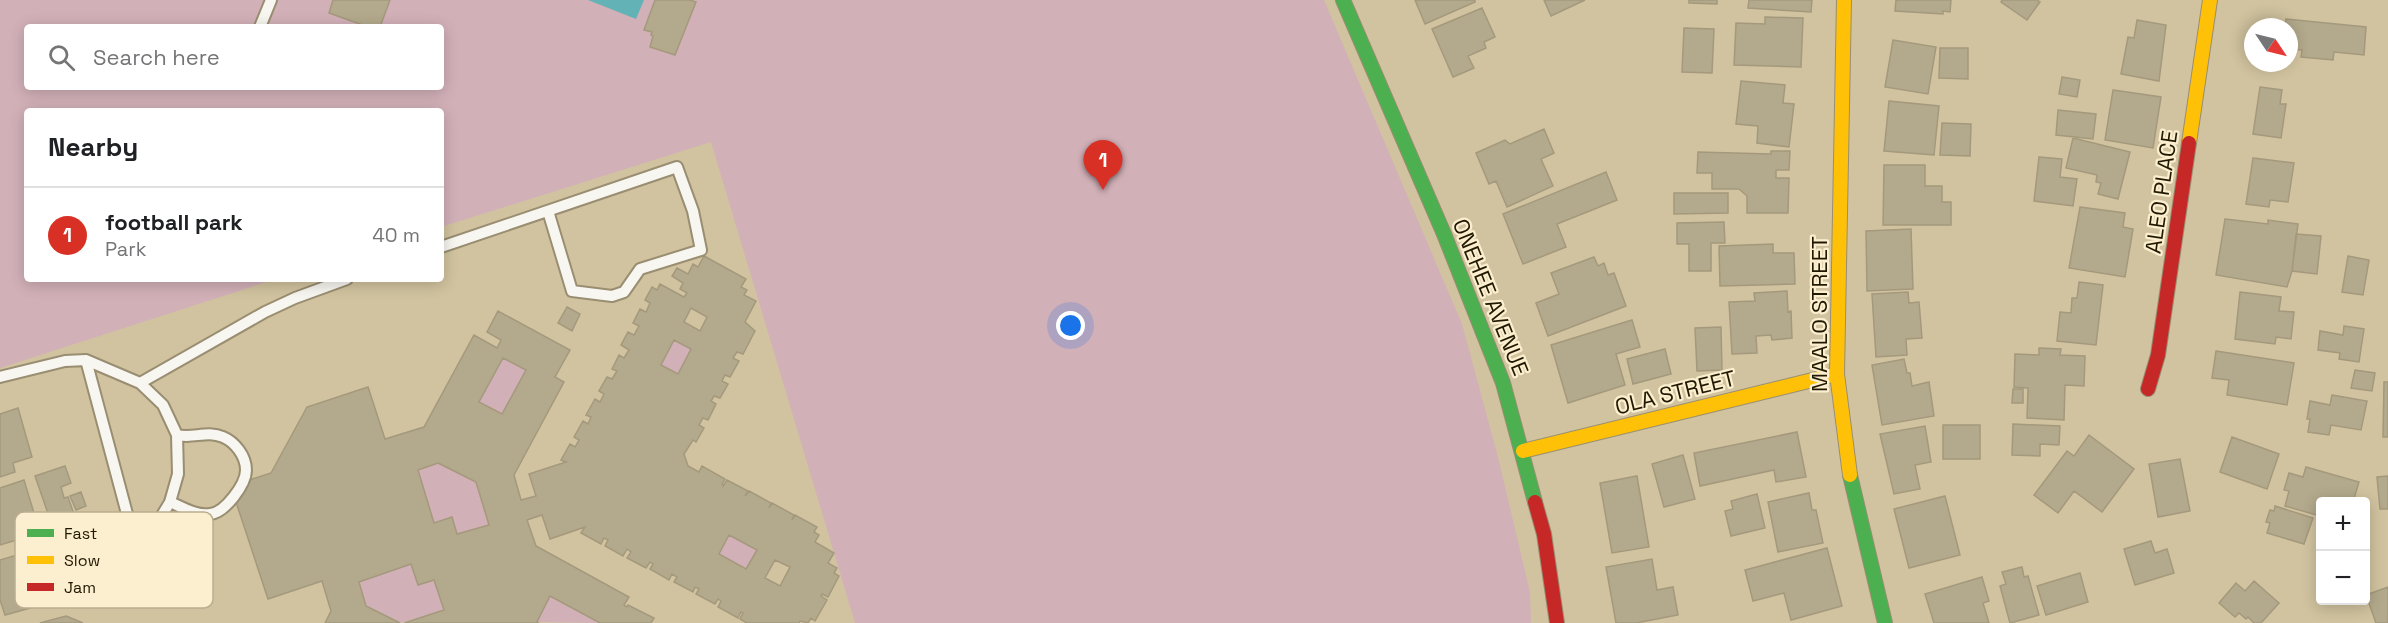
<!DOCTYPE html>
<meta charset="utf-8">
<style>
body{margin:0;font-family:"Space Grotesk",sans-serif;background:#f6f6f6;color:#202124}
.controls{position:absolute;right:18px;bottom:18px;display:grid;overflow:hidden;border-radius:6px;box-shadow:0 3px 15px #0003}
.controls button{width:54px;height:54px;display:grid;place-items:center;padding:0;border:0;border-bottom:2px solid #e0e0e0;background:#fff;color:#202124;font:30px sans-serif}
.compass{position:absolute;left:2244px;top:18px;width:54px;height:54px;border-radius:50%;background:#fff;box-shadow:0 3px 15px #0003;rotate:125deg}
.you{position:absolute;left:1071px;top:326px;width:21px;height:21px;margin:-15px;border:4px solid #fff;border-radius:50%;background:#1a73e8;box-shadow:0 0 0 9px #1a73e833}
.badge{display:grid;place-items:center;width:39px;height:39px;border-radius:50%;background:#d93025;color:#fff;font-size:20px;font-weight:700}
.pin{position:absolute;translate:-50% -50px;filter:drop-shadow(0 2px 3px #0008)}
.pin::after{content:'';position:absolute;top:32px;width:21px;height:18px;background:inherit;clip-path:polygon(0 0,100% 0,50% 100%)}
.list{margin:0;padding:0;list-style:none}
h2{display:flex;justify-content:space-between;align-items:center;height:78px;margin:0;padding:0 24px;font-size:26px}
h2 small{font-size:20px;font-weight:400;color:#757577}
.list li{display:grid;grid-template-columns:39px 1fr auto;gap:18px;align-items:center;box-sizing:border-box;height:96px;padding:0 24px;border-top:2px solid #e0e0e0}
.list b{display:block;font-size:22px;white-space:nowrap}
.list p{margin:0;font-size:20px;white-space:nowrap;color:#757577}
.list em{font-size:20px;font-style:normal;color:#757577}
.icon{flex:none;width:33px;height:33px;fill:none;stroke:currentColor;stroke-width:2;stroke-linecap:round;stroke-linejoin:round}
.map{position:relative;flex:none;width:2388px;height:623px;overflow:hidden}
.search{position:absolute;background:#fff;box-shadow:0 3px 15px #0003;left:24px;top:24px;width:420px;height:66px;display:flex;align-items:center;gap:15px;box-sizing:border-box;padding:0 21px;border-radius:6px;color:#757577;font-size:22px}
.panel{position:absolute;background:#fff;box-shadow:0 3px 15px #0003;left:24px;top:108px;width:420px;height:174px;border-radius:6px}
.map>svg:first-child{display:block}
.green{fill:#d2b0b8;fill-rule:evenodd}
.water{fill:#63b2b5}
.building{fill:#b3a98c;stroke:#a4997c;stroke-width:1.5;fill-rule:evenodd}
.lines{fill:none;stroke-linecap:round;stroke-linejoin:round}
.lane-casing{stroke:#998e71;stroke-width:14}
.fast-casing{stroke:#998e71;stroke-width:16}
.slow-casing{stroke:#998e71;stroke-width:16}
.jam-casing{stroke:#998e71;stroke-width:16}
.lane{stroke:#f8f6f1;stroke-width:10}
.fast{stroke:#4caf50;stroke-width:14}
.slow{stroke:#ffc107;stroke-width:14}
.jam{stroke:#c62828;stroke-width:14}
.labels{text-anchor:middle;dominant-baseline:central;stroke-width:4.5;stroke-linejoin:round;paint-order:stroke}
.street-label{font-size:22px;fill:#211800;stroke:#fbefcf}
.key{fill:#fbefcf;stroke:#baae91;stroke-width:1.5}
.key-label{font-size:16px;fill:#211800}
</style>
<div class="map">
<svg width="2388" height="623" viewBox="0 0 2388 623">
<rect width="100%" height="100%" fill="#d1c39f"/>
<path class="green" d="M0 0H1324L1462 324 1498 457 1530 592 1531 623H855L711 142 441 227V111H27V279H276L0 368ZM27 27H441V87H27Z
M674 340 691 349 678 374 661 365Z
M503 358 526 370 502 414 479 402Z
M438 463 476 482 489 525 457 534 452 517 434 523 418 470Z
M729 535 757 550 746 569 719 554Z
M411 564 418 585 434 580 444 610 400 623 366 606 359 582Z
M550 596 600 623 537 622Z"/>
<path class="water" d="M588 0H644L636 19Z"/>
<path class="building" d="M333 0H390L380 27H368L329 13Z
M655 0H690L696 2 675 55 650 47 653 36 651 35 652 32 644 30Z
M1415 0H1475V2L1425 24Z
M1544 0H1585L1551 16Z
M1689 0H1717V4L1689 3Z
M1749 0H1812L1811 12 1748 8Z
M1896 0H1951L1950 12 1943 11V14L1895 11Z
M2002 0H2037L2040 2 2027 20 2001 2Z
M1482 8 1495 37 1484 42 1486 48 1468 56 1474 68 1453 77 1432 29Z
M1765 17 1803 18 1801 67 1734 65 1736 23 1765 24Z
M2286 19 2366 27 2364 55 2334 52 2333 60 2301 57 2302 50 2289 49V27H2285Z
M2137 20 2166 25 2159 81 2121 74 2128 37 2134 38Z
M1684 28 1714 29 1712 73 1682 72Z
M1893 40 1936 47 1928 94 1885 87Z
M1940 48H1968V79L1939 78Z
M2062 77 2080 80 2077 97 2059 94Z
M1741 81 1785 85 1783 103 1794 104 1789 147 1757 143 1758 126 1736 124Z
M2260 87 2282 90 2280 104H2286L2281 138 2253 134Z
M2113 90 2161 97 2153 148 2105 140Z
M1889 101 1939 106 1934 155 1884 151Z
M2058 110 2096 114 2093 139 2056 135Z
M1942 123 1971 124 1970 156 1940 155Z
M1544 129 1554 153 1541 159 1553 186 1507 207 1496 181 1489 184 1476 153 1505 140 1510 144Z
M2073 138 2130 152 2118 199 2098 194 2101 183 2096 182 2097 175 2066 168Z
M1771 151H1790L1789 170H1776V178H1789L1788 213H1747V196L1739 189H1712V173H1697L1698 152 1771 154Z
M2039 157 2062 159 2060 177 2077 179 2073 206 2034 201Z
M2253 158 2294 163 2288 202 2270 200 2269 207 2246 204Z
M1884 165H1925V186H1942V202H1951V225H1883Z
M1606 172 1617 200 1557 224 1566 247 1523 264 1503 214Z
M1674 193H1728V213L1674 214Z
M2080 207 2125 213 2123 227 2133 229 2125 277 2069 268Z
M2225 219 2268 224V220L2298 224 2292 271 2287 287 2216 275Z
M1724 222 1725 243H1711V271H1689V244H1677V223Z
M1911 229 1913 289 1867 291 1866 231Z
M2296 234 2321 236 2317 274 2292 271Z
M1773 244V253H1794L1795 284 1720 286 1719 246Z
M704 256 746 279 741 287 747 290 744 295 756 301 745 322 755 331 743 354 737 352 733 358 739 361 730 377 725 375 722 381 728 384 720 398 714 396 711 401 716 404 708 420 703 418 699 425 704 428 696 442 693 440 684 454 688 466 699 472 702 466 725 479 722 484 723 486 727 480 748 491 745 496 749 491 771 503 769 508 772 503 794 515 792 520 795 515 817 527 814 532 819 535 815 542 834 553 828 563 837 568 834 573 839 576 828 597 822 594 821 596 827 600 815 621 811 618 808 623 800 621 799 623H747L740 619 743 613 741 612 738 618 718 607 721 601 718 599 715 604 696 594 699 589 695 587 693 592 674 582 677 577 672 574 669 580 650 569 653 564 650 562 646 568 627 558 631 552 627 549 623 556 605 546 608 540 604 538 601 544 581 533 585 527 550 539 542 515 527 520 536 546 629 597 624 605 627 607 628 605 654 618 651 623H600L550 596 537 622 539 623H404L444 610 434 580 418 585 411 564 359 582 366 606 400 623H325L331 611 322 581 268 599 235 499 246 481 271 473 307 407 368 387 385 439 424 427 474 335 497 348 501 340 487 332 498 311 570 350 555 377 564 382 514 475 521 500 536 496 529 474 566 462 561 460 570 444 575 447 579 440 574 437 583 421 588 424 591 417 586 415 595 399 600 402 604 394 599 391 607 377 612 379 617 371 612 369 619 355 624 358 629 350 621 345 628 332 634 335 639 326 633 323 640 309 646 312 650 303 645 300 652 287 657 290 660 284 684 297 687 293 680 289 683 283 672 276 677 268 688 274 693 264 698 267ZM691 308 707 317 700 331 684 322ZM674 340 691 349 678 374 661 365ZM503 358 526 370 502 414 479 402ZM438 463 476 482 489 525 457 534 452 517 434 523 418 470ZM729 535 757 550 746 569 719 554ZM775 560 790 567 780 586 765 578Z
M2348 256 2369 260 2363 295 2342 292Z
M1594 257 1598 266 1604 263 1608 275 1614 273 1626 306 1548 336 1536 303 1559 294 1551 273Z
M2079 282 2103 285 2096 345 2057 341 2060 312 2071 313 2072 298H2077Z
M1787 291 1788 312 1791 311 1792 338 1772 340 1771 335 1756 336 1757 353 1732 354 1729 302 1755 301 1754 293Z
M1908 292 1909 303 1919 302 1922 338 1906 339 1907 355 1876 357 1872 294Z
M2240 292 2281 297 2279 311 2294 312 2291 339 2276 337 2275 344 2235 339Z
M567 307 580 314 572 331 558 323Z
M1632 320 1640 347 1616 354 1625 385 1568 403 1551 345Z
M2344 326 2364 329 2359 362 2339 359 2340 353 2318 350 2320 331 2343 335Z
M1721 327 1722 370 1697 371 1695 328Z
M2039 348 2061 349 2060 355 2085 356 2084 386 2065 385 2064 420 2027 418 2028 388 2014 387 2015 354 2039 355Z
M1665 349 1671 374 1633 384 1627 359Z
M2216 351 2294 363 2287 405 2227 395 2229 380 2212 378Z
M1904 359 1907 373H1910L1912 386 1929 382 1934 416 1882 425 1872 365Z
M2355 370 2375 373 2372 391 2351 388Z
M2384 382H2388V437H2383Z
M2013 389H2023V403H2012Z
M2332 395 2367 401 2361 430 2331 425 2329 435 2308 432 2310 419H2307L2310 401 2330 405Z
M18 408 32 457 13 463 15 472 0 477V414Z
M2013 424 2060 426 2059 445 2040 444V456L2012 455Z
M1943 425H1980V459H1943Z
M1925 426 1931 462 1915 465 1920 489 1894 494 1880 434Z
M1797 432 1806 477 1776 482 1774 470 1700 486 1694 453Z
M2089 435 2134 469 2102 512 2074 491 2058 513 2034 495 2067 451 2074 456Z
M2232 437 2279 454 2267 489 2220 472Z
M1683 455 1695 499 1664 507 1652 464Z
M2180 459 2190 511 2158 517 2149 464Z
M65 466 71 483 61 487 64 498 68 497 76 520 53 528 35 476Z
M2306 467 2359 482 2353 502H2320V516L2285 506 2289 491 2284 490 2289 473 2303 477Z
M1637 476 1649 547 1612 553 1600 483Z
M2388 476V509H2380L2377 477Z
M24 480 40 533 0 545V488Z
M81 492 86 506 76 510 70 496Z
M1809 493 1812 510H1816L1823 543 1778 552 1768 502Z
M1757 494 1765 528 1731 536 1725 511 1733 509 1731 501Z
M1945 496 1960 555 1909 568 1894 509Z
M2275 506 2313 518 2304 544 2267 533 2270 523 2266 522 2270 510 2274 511Z
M2151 541 2155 553 2167 549 2174 573 2135 585 2124 549Z
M48 546 63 599 5 615 0 600V560Z
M1827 548 1842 606 1791 620 1784 593 1753 601 1745 570Z
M1652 559 1657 590 1673 587 1678 615 1636 623H1616L1606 567Z
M2022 567 2024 577 2028 576 2039 615 2010 623 2000 586 2006 584 2002 572Z
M2080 573 2088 602 2046 615 2037 586Z
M1982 577 1989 601 1983 603 1989 623H1934L1925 594Z
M2254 581 2279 603 2261 623H2254L2248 617 2246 619 2239 613 2235 617 2219 603 2236 583 2245 591Z
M2388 587V623H2376L2366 595Z
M66 616 83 623H40Z"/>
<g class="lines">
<defs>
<path id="lane" d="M260 27 271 0
M441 247 677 167 693 211 701 250 640 269 624 292 612 296 572 291 548 211
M0 377 65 361 86 360 140 383 163 405 177 435 178 474 170 502 158 522 134 540 86 360
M140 383 265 312 295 298 347 279
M170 502C182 507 196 516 210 514 225 513 246 484 246 470 246 456 235 442 223 437 207 430 193 439 177 435"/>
<path id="fast" d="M1343 0 1444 234 1503 383 1535 502
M1850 475 1885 623"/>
<path id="slow" d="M1844 0 1837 374 1850 475
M2189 143 2210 0
M1523 451 1837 374"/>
<path id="jam" d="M2148 389 2158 355 2189 143
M1535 502 1544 534 1557 623"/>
</defs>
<use href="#lane" class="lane-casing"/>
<use href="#fast" class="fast-casing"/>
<use href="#slow" class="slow-casing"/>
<use href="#jam" class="jam-casing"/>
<use href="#lane" class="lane"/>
<use href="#fast" class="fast"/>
<use href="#slow" class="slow"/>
<use href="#jam" class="jam"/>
</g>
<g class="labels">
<g class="street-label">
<text transform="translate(2161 192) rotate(-82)">ALEO PLACE</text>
<text transform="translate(1491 297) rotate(68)">ONEHEE AVENUE</text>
<text transform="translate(1819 314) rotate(-90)">MAALO STREET</text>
<text transform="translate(1675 392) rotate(-14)">OLA STREET</text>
</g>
</g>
<rect x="15" y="512" width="198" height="96" rx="9" class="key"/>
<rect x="27" y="529" width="27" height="8" fill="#4caf50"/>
<rect x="27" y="556" width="27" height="8" fill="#ffc107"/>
<rect x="27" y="583" width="27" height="8" fill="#c62828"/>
<g class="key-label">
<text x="64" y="539">Fast</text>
<text x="64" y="566">Slow</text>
<text x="64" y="593">Jam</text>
</g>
</svg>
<div class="controls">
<button>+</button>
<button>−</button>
</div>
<svg class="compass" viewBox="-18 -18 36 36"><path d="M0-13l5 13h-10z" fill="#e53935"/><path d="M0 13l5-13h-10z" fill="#757577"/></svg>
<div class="you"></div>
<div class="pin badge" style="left:1103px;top:190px">1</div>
<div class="search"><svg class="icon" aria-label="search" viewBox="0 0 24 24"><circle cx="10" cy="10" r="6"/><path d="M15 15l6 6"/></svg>Search here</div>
<section class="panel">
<h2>Nearby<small></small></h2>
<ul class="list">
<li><span class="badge">1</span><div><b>football park</b><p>Park</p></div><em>40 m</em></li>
</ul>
</section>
</div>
